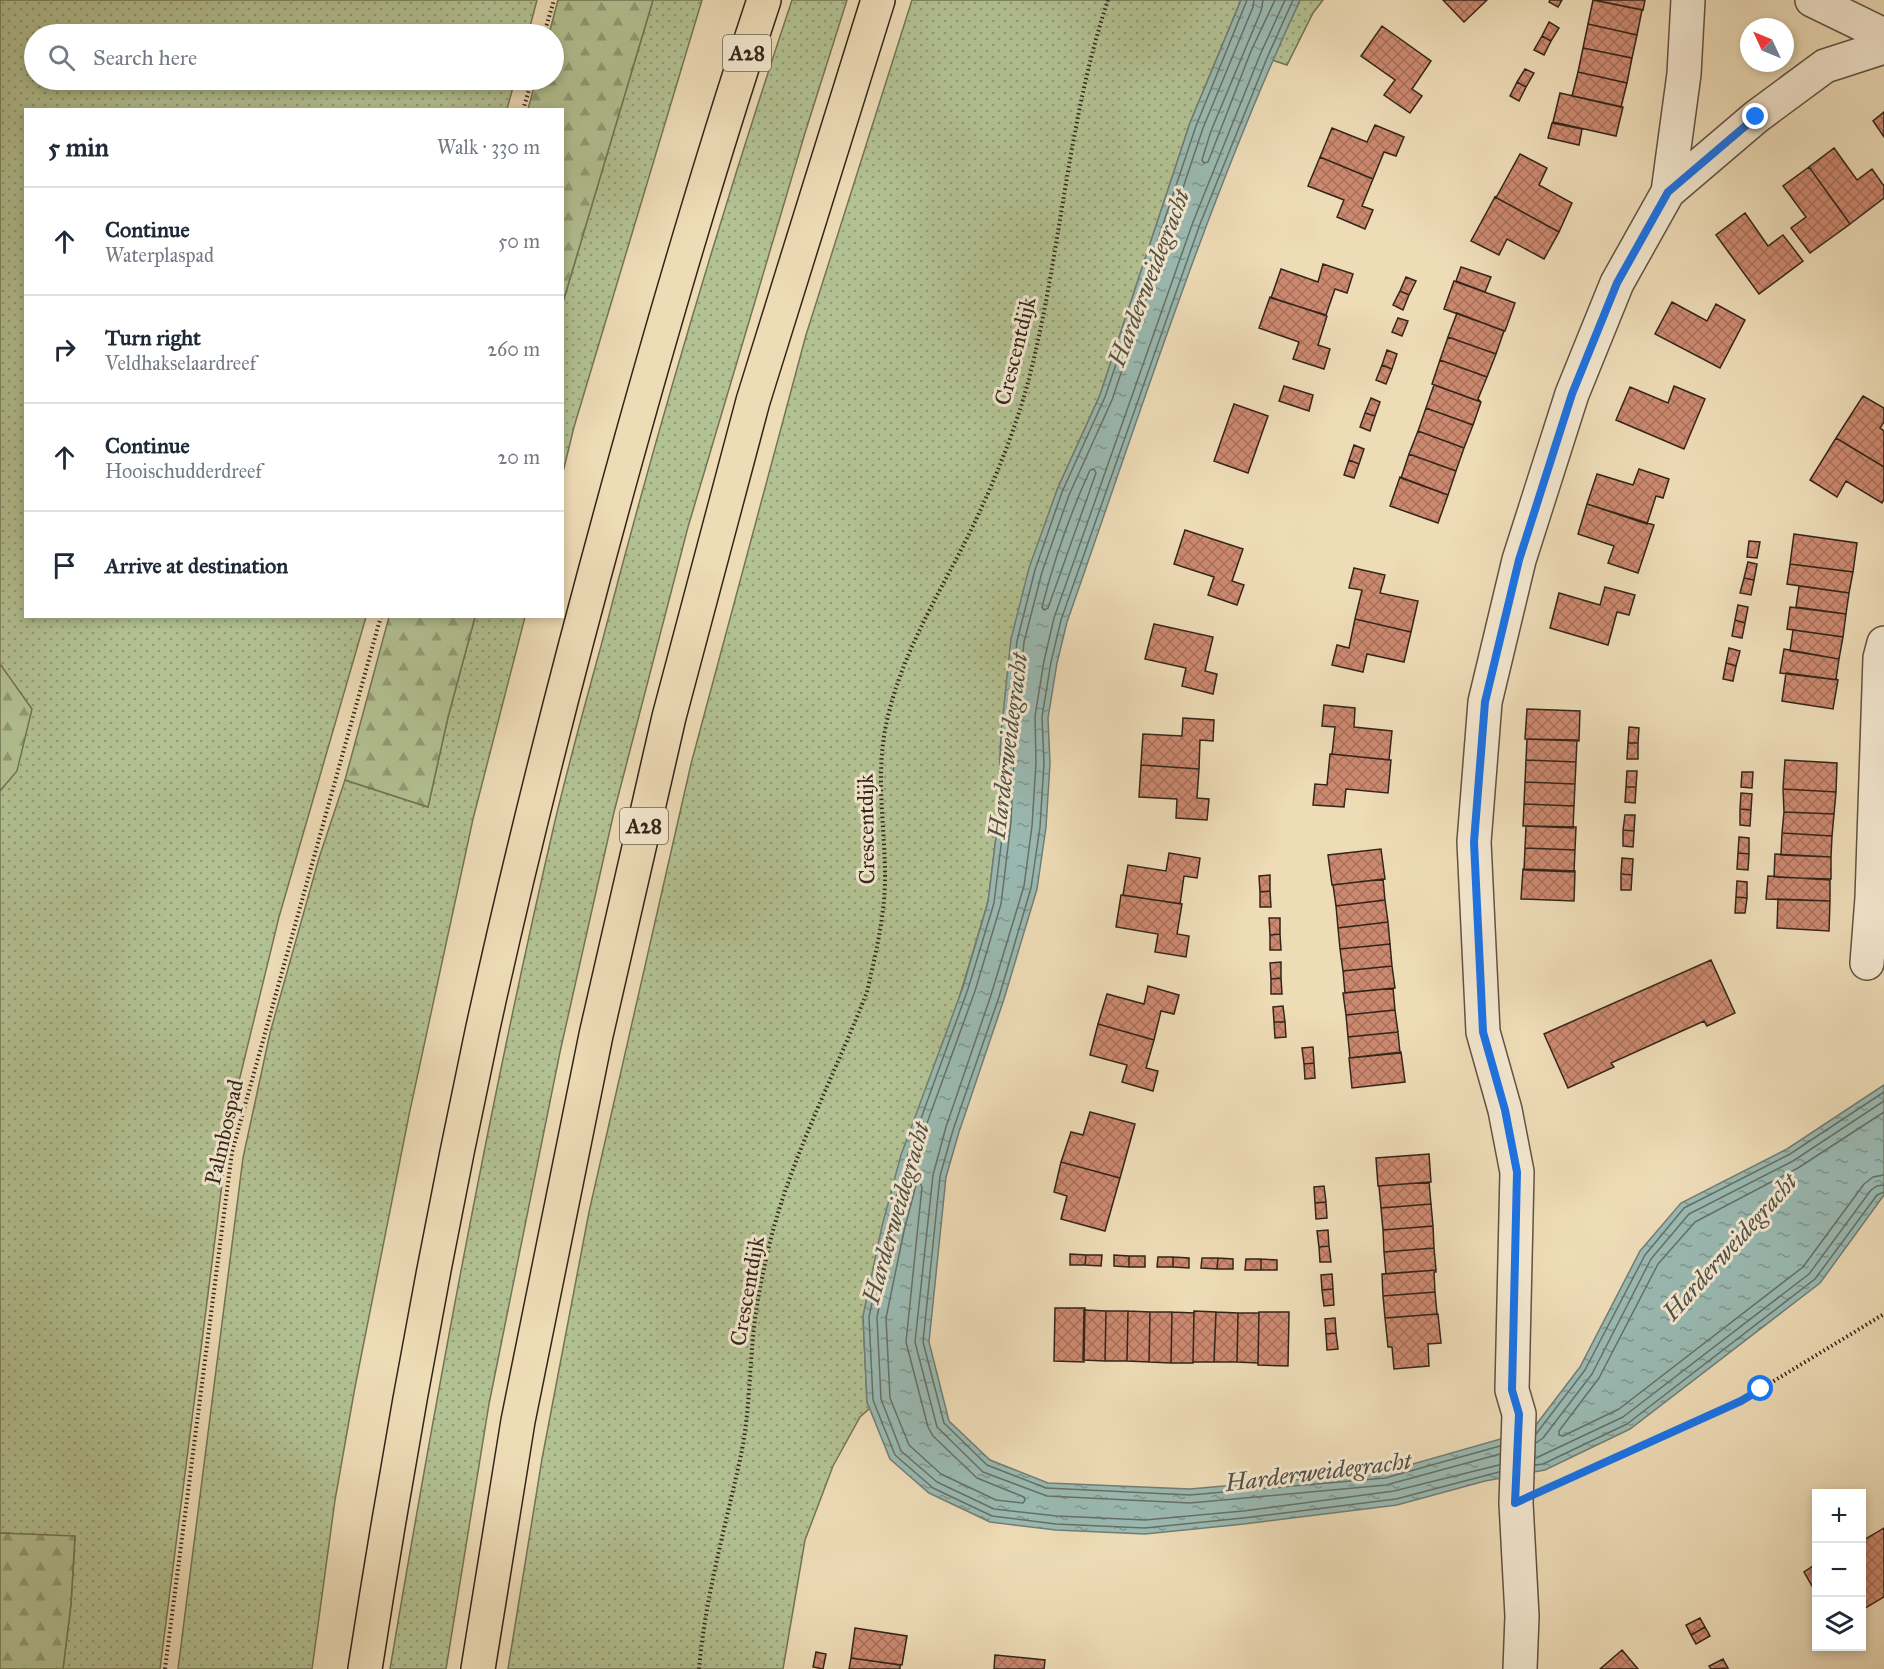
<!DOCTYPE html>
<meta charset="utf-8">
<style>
body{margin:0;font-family:"IM FELL Great Primer",serif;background:#f6f6f7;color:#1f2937}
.controls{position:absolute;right:18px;bottom:18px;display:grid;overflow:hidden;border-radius:0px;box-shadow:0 3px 9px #0003}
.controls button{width:54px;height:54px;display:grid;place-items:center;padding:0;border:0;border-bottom:2px solid #e0e1e3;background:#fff;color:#1f2937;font:30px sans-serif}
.compass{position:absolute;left:1740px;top:18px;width:54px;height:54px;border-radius:50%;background:#fff;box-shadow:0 3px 9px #0003;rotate:314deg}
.stop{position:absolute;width:18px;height:18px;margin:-14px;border:4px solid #1a73e8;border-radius:50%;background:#fff}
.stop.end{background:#1a73e8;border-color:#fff;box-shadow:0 2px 6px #0008}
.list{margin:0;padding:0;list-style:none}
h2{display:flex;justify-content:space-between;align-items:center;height:78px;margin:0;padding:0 24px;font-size:26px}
h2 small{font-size:20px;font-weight:400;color:#747a83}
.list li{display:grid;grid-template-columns:39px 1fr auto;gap:18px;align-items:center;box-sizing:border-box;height:108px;padding:0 24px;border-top:2px solid #e0e1e3}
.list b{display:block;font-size:22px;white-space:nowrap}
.list p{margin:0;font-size:20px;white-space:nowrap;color:#747a83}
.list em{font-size:20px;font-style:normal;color:#747a83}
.icon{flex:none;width:33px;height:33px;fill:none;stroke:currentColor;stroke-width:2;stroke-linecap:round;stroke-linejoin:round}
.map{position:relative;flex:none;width:1884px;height:1669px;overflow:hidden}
.search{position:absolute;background:#fff;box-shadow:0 3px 9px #0003;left:24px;top:24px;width:540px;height:66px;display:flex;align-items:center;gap:15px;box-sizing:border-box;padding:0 21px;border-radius:33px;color:#747a83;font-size:22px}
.panel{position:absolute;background:#fff;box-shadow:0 3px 9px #0003;left:24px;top:108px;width:540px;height:510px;border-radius:0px}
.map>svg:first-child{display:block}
.grass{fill:url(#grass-dots);stroke:#737456;stroke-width:1.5}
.forest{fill:url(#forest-firs);stroke:#737456;stroke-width:1.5}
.water{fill:url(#water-ripples);stroke:#717e76;stroke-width:1.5}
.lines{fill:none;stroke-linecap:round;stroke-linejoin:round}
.shore{stroke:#667066;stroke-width:1.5}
.building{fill:url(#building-cross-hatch);stroke:#33251a;stroke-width:1.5}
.minor-casing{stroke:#625341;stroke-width:36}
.motorway-casing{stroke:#33251a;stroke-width:36}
.path{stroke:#33251a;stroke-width:4;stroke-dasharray:1.5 3;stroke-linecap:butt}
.minor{stroke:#f4e8d0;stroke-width:33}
.motorway{stroke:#eedcb7;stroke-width:33}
.route{stroke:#1a73e8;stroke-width:8}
.labels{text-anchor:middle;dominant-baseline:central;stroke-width:6;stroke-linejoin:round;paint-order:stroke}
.shield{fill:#f4e8d0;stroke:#6d6051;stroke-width:1.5}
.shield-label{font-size:21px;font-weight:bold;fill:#33251a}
.street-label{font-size:22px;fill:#33251a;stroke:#f4e8d0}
.water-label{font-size:24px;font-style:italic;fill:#525248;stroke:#f4e8d0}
</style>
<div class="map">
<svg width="1884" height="1669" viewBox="0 0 1884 1669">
<defs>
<pattern id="grass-dots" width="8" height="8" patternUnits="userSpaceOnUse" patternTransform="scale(1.5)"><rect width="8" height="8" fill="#b3c293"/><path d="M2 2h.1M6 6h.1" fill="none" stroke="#929d77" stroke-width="1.8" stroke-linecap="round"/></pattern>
<pattern id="forest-firs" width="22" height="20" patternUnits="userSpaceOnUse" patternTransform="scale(1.5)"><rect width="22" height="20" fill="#b3c293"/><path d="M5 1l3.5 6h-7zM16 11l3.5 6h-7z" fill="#929d77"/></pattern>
<pattern id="water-ripples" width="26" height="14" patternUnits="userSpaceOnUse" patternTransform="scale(1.5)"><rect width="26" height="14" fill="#9abab3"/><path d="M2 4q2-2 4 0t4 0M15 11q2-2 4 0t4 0" fill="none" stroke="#7e9791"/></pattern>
<pattern id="building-cross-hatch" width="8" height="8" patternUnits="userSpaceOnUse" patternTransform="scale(1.5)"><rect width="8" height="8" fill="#cd8970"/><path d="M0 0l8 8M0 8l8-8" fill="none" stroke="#a7705b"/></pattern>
</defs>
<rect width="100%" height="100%" fill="#eedcb7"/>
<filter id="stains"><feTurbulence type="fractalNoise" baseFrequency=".00333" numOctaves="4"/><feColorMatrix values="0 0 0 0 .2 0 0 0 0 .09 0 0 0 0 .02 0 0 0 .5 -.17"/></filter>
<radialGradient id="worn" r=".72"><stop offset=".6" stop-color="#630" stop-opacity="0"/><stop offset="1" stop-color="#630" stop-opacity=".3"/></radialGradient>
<path class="grass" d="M0 0H537L528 34H34V80H515L507 109 26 110V616L366 617 279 917 231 1114 160 1669H63L71 1604 75 1537 0 1533Z
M653 0H702L574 427 563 472V302Z
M792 0H847L805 133 688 527 614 812 560 1052 489 1404 446 1669H390C438 1385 490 1102 555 821 569 763 585 704 601 646 657 429 721 213 792 0Z
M912 0H1241L1190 123 1100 395 1057 490 1001 733 998 821 988 902 863 1317 867 1402 870 1408 860 1417 833 1466 805 1540 783 1669H508L542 1459 589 1212 691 764 806 335Z
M1300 0H1323L1313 13 1287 65 1272 60Z
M475 617H525L473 819 409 1115 355 1387 335 1500 312 1669H178L243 1158 270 1033 319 858 345 780 428 807 448 717Z"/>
<path class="forest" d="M558 0H653L563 302 562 110 528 109 536 80H554V34H549Z
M389 617H475L448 717 428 807 345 780Z
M0 664 32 709 17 771 0 791Z
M0 1533 75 1536 71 1604 63 1669H0Z"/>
<path class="water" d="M1241 0H1300C1207 201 1140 414 1067 622L1057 663 1048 718 1050 763 1046 827 1037 889 1004 999 959 1132 946 1177 929 1342 949 1421 990 1460 1048 1483 1190 1489 1385 1472 1532 1430 1580 1367 1640 1251 1681 1203 1787 1149 1884 1085V1195L1820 1283 1630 1429 1545 1470 1485 1481 1397 1505 1244 1524 1145 1534 1056 1530 990 1522 929 1493 890 1459 867 1402 863 1316 882 1226 901 1155 963 987 988 902 998 821 1001 733 1011 639 1029 568 1057 490 1100 395 1190 123Z"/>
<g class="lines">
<path class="shore" d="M1247 0 1196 126 1105 397 1062 492 1035 570 1017 641 1007 733 1004 821 994 903 968 989 907 1157 888 1227 869 1317 873 1400 895 1455 933 1488 992 1516 1056 1524 1145 1528 1243 1518 1396 1499 1499 1472
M1254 0 1253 7 1203 128 1112 400 1069 495 1042 572 1024 642 1015 734 1011 822 1001 904 975 991 914 1159 895 1229 877 1317 881 1399 901 1451 937 1482 994 1509 1057 1516 1145 1520 1243 1511 1394 1491 1499 1465
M1263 0 1261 11 1211 131 1202 160 1204 163 1208 162 1251 51 1275 0
M1285 0 1260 55 1193 222 1054 618 1044 661 1035 716 1036 763 1032 826 1024 886 991 995 946 1127 933 1175 915 1342 937 1427 983 1472 1047 1496 1190 1503 1386 1485 1500 1454
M1293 0 1267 58 1200 224 1061 620 1051 662 1042 717 1044 763 1040 827 1031 888 999 997 953 1130 940 1176 923 1342 944 1423 987 1465 1046 1488 1190 1495 1385 1478 1500 1446
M1094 469 1096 473 1048 608 1044 610 1042 607C1054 560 1070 514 1090 470Z
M1884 1112 1798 1168 1695 1222 1658 1264 1599 1378 1559 1431V1435L1563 1436 1619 1409 1803 1267 1864 1184 1873 1177 1884 1175
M920 1183 922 1187 906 1342 928 1427 933 1436 977 1478 1024 1497 1025 1500 1023 1503 996 1500 941 1474 909 1445 890 1398 886 1318 904 1231 916 1185Z
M1536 1434 1585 1370 1645 1255 1684 1208 1790 1154 1884 1092
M1536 1443 1543 1438 1592 1374 1651 1259 1689 1214 1793 1161 1884 1101
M1536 1458 1623 1417 1809 1274 1871 1190 1877 1186 1884 1185
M1535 1465 1543 1464 1627 1424 1815 1279 1877 1195 1884 1192"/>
</g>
<path class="building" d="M1443 0H1487L1464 22Z
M1550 0H1562L1558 7 1549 2Z
M1593 0 1642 10 1637 35 1588 24Z
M1594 0H1645L1643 10Z
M1549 22 1559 28 1551 41 1542 36Z
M1588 24 1637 35 1632 58 1583 48Z
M1382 26 1431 61 1412 89 1422 96 1410 113 1384 95 1395 80 1361 56Z
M1542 36 1551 41 1544 55 1534 50Z
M1583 48 1632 58 1627 83 1578 72Z
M1525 69 1534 73 1526 87 1517 82Z
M1578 72 1627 83 1621 107 1572 96Z
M1517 82 1526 87 1519 101 1510 96Z
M1560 93 1623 107 1616 136 1553 122Z
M1884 112V137L1873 121Z
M1552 123 1582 129 1579 145 1548 138Z
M1375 125 1404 137 1396 156 1384 152 1373 179 1320 157 1332 128 1367 142Z
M1834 148 1857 180 1872 169 1884 186V198L1850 224 1809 167Z
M1520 154 1547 168 1539 185 1572 203 1559 232 1495 197 1497 196Z
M1320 157 1373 179 1362 206 1373 210 1365 229 1337 217 1344 200 1308 186Z
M1809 167 1850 224 1810 253 1791 228 1806 217 1783 186Z
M1495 197 1559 232 1544 259 1507 239 1499 255 1471 241Z
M1745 213 1768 246 1783 235 1803 261 1759 294 1716 235Z
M1323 264 1353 274 1347 293 1335 289 1326 315 1271 298 1281 269 1318 282Z
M1461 267 1491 277 1485 292 1456 281Z
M1406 277 1416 281 1409 295 1400 291Z
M1454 281 1515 303 1505 331 1444 309Z
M1400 291 1409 295 1403 310 1393 305Z
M1270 297 1327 316 1318 345 1330 349 1324 369 1293 359 1299 342 1259 328Z
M1672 302 1707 321 1716 304 1745 320 1720 368 1655 334Z
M1457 313 1504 331 1496 354 1448 337Z
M1398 318 1408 321 1402 336 1392 332Z
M1448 337 1496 354 1487 377 1440 360Z
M1387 350 1397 354 1392 369 1382 365Z
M1440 360 1487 377 1478 399 1481 402 1432 384Z
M1382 365 1392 369 1386 384 1376 380Z
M1434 385 1481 402 1473 425 1426 408Z
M1284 386 1313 395 1309 411 1279 401Z
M1674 386 1705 399 1684 449 1616 420 1630 387 1668 403Z
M1863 396 1884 408V422L1880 428 1884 431V467L1836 438Z
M1371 398 1380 402 1375 416 1365 413Z
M1234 404 1268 416 1248 473 1214 461Z
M1426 408 1473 425 1464 448 1418 431Z
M1365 413 1375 416 1370 431 1360 427Z
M1418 431 1464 448 1456 471 1409 454Z
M1836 438 1884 467V499L1882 503 1846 481 1837 497 1810 480Z
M1354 445 1364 449 1359 464 1349 460Z
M1409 454 1456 471 1448 495 1401 478Z
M1349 460 1359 464 1354 478 1344 475Z
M1639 469 1669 479 1663 498 1656 496 1647 524 1587 504 1597 474 1633 485Z
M1400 477 1448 495 1438 523 1390 506Z
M1587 504 1654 525 1638 573 1608 563 1614 546 1578 534Z
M1185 530 1243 549 1232 581 1244 585 1237 605 1208 595 1214 577 1174 564Z
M1794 534 1857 543 1853 572 1790 564Z
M1749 541 1760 542 1757 558 1747 557Z
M1748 562 1757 564 1754 580 1744 578Z
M1790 564 1853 572 1849 593 1787 584Z
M1354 568 1385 575 1380 593 1418 601 1411 632 1355 619 1362 590 1349 588Z
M1744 578 1754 580 1751 595 1740 593Z
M1799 586 1849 593 1846 614 1796 607Z
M1605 587 1635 595 1629 615 1617 612 1608 645 1550 628 1559 593 1600 605Z
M1738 605 1748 607 1745 623 1735 620Z
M1790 607 1846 614 1843 637 1787 629Z
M1355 619 1411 632 1404 662 1367 654 1363 672 1332 665 1337 645 1349 648Z
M1735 620 1745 623 1742 638 1732 636Z
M1154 624 1213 637 1205 671 1217 674 1213 694 1182 686 1186 668 1145 659Z
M1793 630 1843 637 1839 659 1790 651Z
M1729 648 1740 651 1736 666 1726 663Z
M1784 649 1839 659 1836 679 1838 680 1780 673Z
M1726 663 1736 666 1733 681 1723 679Z
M1786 673 1838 680 1833 709 1782 701Z
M1324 705 1355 708 1354 727 1392 731 1389 760 1332 754 1335 727 1322 726Z
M1527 709 1580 711 1579 741 1525 739Z
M1183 718 1214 720 1213 741 1200 740 1199 769 1141 765 1143 734 1182 736Z
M1629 727 1639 728 1638 743H1628Z
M1527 739 1577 740 1576 762 1526 760Z
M1628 743H1638V759H1627Z
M1330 754 1391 760 1388 793 1346 789 1344 807 1313 805 1315 784 1327 785Z
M1526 760 1576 762 1575 784 1525 782Z
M1785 760 1837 763 1836 792 1783 789Z
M1141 765 1199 769 1197 798 1209 799 1207 820 1176 818 1177 799 1139 797Z
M1627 771H1637L1636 787H1626Z
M1742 772H1753L1752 788 1741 787Z
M1525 782 1575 784 1574 806 1524 804Z
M1626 787H1636L1635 803 1625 802Z
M1783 789 1836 792 1834 814 1784 812Z
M1741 793 1752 794 1751 810 1740 809Z
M1524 804 1574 806 1573 828 1523 826Z
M1740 809 1751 810 1750 826 1740 825Z
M1784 812 1834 814 1832 836 1782 833Z
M1625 815H1635L1634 831 1623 830Z
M1526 826 1576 827 1575 850 1525 848Z
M1623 830 1634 831 1633 847 1623 846Z
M1782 833 1832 836 1831 857 1781 855Z
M1739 837 1749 838V854L1738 853Z
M1525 848 1575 850 1574 872 1524 870Z
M1381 849 1385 879 1332 885 1328 855Z
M1169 853 1200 858 1197 878 1184 876 1180 904 1123 895 1128 865 1166 871Z
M1738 853 1749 854 1748 870 1737 869Z
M1775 854 1831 857V879L1774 877Z
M1622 858 1633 859 1632 875 1621 874Z
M1523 869 1575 871 1574 901 1521 899Z
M1621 874 1632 875 1631 890H1621Z
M1270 875V891L1260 892 1259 876Z
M1768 876 1830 880V901L1766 899Z
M1383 879 1385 900 1336 906 1333 885Z
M1737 881 1747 882V898L1736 897Z
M1270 891 1271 907H1260V892Z
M1121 895 1182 904 1177 934 1189 936 1186 957 1155 952 1158 934 1116 927Z
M1736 897 1747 898 1745 913H1735Z
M1778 899 1830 901 1829 931 1777 928Z
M1385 900 1388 922 1338 928 1336 906Z
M1269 918H1280V934L1270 935Z
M1388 922 1390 944 1340 949 1338 928Z
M1280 934 1281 950H1270V935Z
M1390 944 1392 966 1343 971 1340 949Z
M1711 960 1735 1013 1707 1026 1704 1021 1611 1063 1614 1067 1568 1088 1544 1034Z
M1281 962V978L1271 979 1270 963Z
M1392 966 1395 988 1345 993 1343 971Z
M1281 978 1282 994H1271V979Z
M1148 986 1179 995 1174 1014 1161 1011 1154 1040 1098 1024 1107 994 1144 1004Z
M1393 988 1395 1010 1346 1015 1343 993Z
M1283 1006 1285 1022H1274L1273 1007Z
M1395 1010 1398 1032 1348 1037 1346 1015Z
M1274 1022H1285L1286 1037 1275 1038Z
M1098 1024 1154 1040 1146 1068 1158 1071 1153 1091 1122 1082 1127 1065 1090 1055Z
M1398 1032 1400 1053 1350 1058 1348 1037Z
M1313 1047 1314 1063 1304 1064 1302 1048Z
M1401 1052 1405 1082 1352 1088 1349 1058Z
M1314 1063 1315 1078 1305 1079 1304 1064Z
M1090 1112 1135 1124 1120 1178 1061 1162 1071 1132 1083 1135Z
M1429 1154 1431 1182 1378 1186 1376 1158Z
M1061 1162 1120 1178 1105 1231 1061 1219 1067 1196 1054 1192Z
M1429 1182 1431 1204 1381 1208 1379 1186Z
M1324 1186 1326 1202 1315 1203 1314 1187Z
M1326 1202 1327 1218 1316 1219 1315 1203Z
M1431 1204 1433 1226 1383 1230 1381 1208Z
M1433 1226 1434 1248 1384 1252 1383 1230Z
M1328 1230 1329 1246 1319 1247 1317 1231Z
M1329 1246 1331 1262H1320L1319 1247Z
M1434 1248 1436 1270 1386 1274 1384 1252Z
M1070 1254 1086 1255 1085 1265H1070Z
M1086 1255H1102L1101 1266 1085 1265Z
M1114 1255 1129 1256V1267L1114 1266Z
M1129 1256H1145V1267H1129Z
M1158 1257H1173V1267H1157Z
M1173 1257 1189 1258V1268L1173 1267Z
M1202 1258H1218L1217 1269 1201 1268Z
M1218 1258 1233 1259V1269H1217Z
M1246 1259H1261V1270H1245Z
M1261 1259 1277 1260V1270H1261Z
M1436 1270V1272H1434L1435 1292 1383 1296 1382 1274Z
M1332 1274 1333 1289 1322 1290 1321 1275Z
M1333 1289 1334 1305 1324 1306 1322 1290Z
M1435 1292 1437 1314 1385 1318 1383 1296Z
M1055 1308H1085L1084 1362 1054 1361Z
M1084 1310 1106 1311 1105 1361 1083 1360Z
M1106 1311H1128L1127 1361H1105Z
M1128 1311 1150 1312 1149 1362 1127 1361Z
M1194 1311 1216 1312 1214 1362H1193Z
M1150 1312H1172L1171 1363 1149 1362Z
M1172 1312 1194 1313 1193 1363H1171Z
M1216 1312 1238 1313 1237 1362H1214Z
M1259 1312H1289L1288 1366 1258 1365Z
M1238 1313H1259L1258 1363 1237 1362Z
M1438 1314 1441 1343 1428 1344 1429 1366 1394 1369 1392 1347H1388L1385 1318Z
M1335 1318 1336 1333 1326 1334 1325 1319Z
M1336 1333 1338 1349 1327 1350 1326 1334Z
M1884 1528V1597L1862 1610V1541Z
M1816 1564V1593L1804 1572Z
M1700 1618 1705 1627 1691 1635 1686 1625Z
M1705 1627 1710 1636 1696 1644 1691 1635Z
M855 1628 907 1636 902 1665 851 1658Z
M1622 1650 1638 1669H1600Z
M816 1652 826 1654 823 1669 813 1667Z
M995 1655 1045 1660 1044 1669H994Z
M851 1658 900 1665V1669H849Z
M1723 1659 1728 1668 1711 1669 1709 1666Z"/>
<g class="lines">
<defs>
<path id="minor" d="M1812 0 1884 35
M1668 192 1756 117 1825 66 1884 47
M1867 963 1872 898 1880 658 1884 643
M1520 1669 1522 1616 1516 1503 1519 1414 1512 1390 1517 1172 1505 1110 1483 1032 1474 842 1485 702 1519 560 1572 394 1617 283 1668 192 1684 74 1688 0"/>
<path id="motorway" d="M365 1669C398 1456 437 1243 482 1032 520 858 564 685 611 513 658 341 708 169 764 0
M478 1669 518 1421 596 1035 669 717 753 401 878 0"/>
</defs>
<use href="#minor" class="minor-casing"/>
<use href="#motorway" class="motorway-casing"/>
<path class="path" d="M544 34 554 0
M523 110 532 80
M1550 1487 1741 1401 1884 1314
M165 1669 232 1152 381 616
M699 1669C705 1599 724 1532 739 1464 749 1422 749 1379 753 1337 756 1304 763 1271 771 1238 793 1153 835 1074 867 992 876 952 886 912 885 870 884 821 876 773 886 725 901 652 941 592 973 526 994 482 1014 433 1027 386 1061 259 1066 125 1108 0"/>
<use href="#minor" class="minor"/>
<use href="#motorway" class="motorway"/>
</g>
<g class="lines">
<path class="route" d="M1756 117 1668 192 1617 283 1572 394 1519 560 1485 702 1474 842 1483 1032 1505 1110 1517 1172 1512 1390 1519 1414 1515 1503 1741 1401 1761 1389"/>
</g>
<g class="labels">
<g class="shield">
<rect x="723" y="35" width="48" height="36" rx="4.5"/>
<rect x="620" y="808" width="48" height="36" rx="4.5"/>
</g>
<g class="shield-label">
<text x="747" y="53">A28</text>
<text x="644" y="826">A28</text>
</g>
<g class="street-label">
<text transform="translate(1015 351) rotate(-76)">Crescentdijk</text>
<text transform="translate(866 829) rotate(-91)">Crescentdijk</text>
<text transform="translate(224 1132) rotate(-77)">Palmbospad</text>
<text transform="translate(747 1291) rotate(-80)">Crescentdijk</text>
</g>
<g class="water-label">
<text transform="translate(1149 278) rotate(-69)">Harderweidegracht</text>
<text transform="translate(1008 746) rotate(-83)">Harderweidegracht</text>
<text transform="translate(896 1213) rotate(-74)">Harderweidegracht</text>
<text transform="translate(1730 1247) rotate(-48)">Harderweidegracht</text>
<text transform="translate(1318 1472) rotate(-7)">Harderweidegracht</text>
</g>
</g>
<rect width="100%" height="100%" filter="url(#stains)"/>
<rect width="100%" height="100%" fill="url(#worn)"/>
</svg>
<div class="controls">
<button>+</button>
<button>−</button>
<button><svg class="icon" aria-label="layers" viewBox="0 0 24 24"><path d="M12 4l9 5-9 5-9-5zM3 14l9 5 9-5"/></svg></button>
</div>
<svg class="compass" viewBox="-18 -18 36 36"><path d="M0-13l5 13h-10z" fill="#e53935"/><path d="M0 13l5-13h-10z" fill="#747a83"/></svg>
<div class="stop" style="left:1761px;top:1389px"></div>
<div class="stop end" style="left:1756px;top:117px"></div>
<div class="search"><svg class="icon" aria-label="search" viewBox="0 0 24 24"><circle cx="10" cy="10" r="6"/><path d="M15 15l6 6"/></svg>Search here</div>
<section class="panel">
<h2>5 min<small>Walk · 330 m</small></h2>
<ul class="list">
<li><svg class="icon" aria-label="ahead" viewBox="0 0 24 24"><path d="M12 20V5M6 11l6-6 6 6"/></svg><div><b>Continue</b><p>Waterplaspad</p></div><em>50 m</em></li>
<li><svg class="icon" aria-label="right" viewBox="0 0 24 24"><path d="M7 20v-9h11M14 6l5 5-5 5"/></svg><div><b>Turn right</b><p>Veldhakselaardreef</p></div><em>260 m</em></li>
<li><svg class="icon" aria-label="ahead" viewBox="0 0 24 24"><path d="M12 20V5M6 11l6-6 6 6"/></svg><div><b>Continue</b><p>Hooischudderdreef</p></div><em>20 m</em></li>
<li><svg class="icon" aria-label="arrive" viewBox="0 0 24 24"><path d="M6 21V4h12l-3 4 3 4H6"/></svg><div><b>Arrive at destination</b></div></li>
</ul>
</section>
</div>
